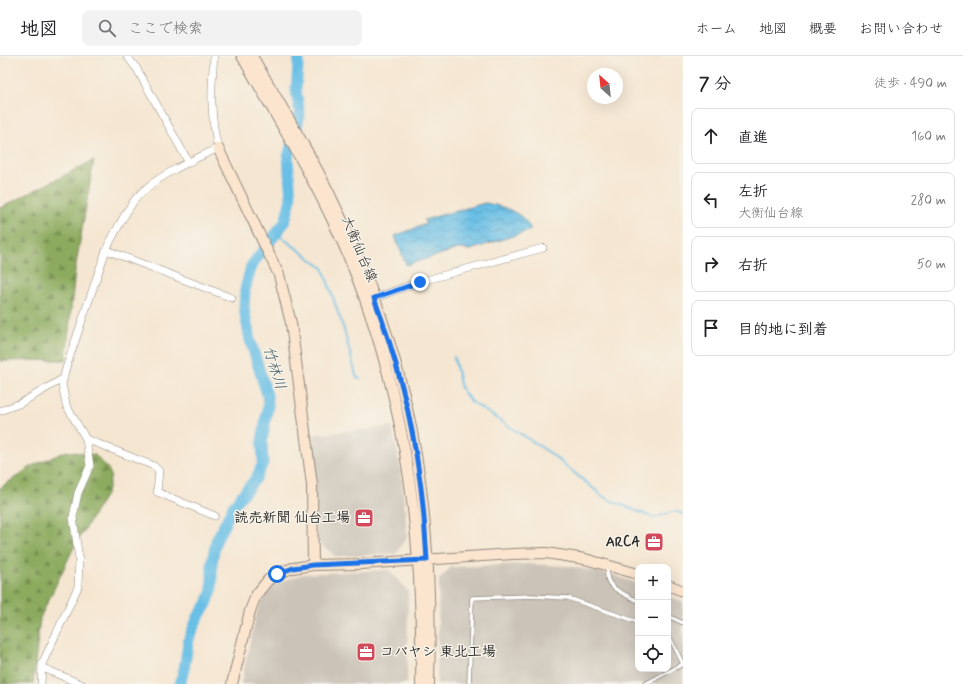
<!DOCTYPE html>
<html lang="ja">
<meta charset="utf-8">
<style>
body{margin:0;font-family:Mynerve,"Klee One",sans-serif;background:#f2f2f2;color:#202124}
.controls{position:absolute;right:12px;bottom:12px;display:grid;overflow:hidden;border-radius:8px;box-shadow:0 4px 16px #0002}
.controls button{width:36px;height:36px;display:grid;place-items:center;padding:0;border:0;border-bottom:1px solid #e0e0e0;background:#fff;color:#202124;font:20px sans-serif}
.compass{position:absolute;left:587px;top:12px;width:36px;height:36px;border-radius:50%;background:#fff;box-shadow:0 4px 16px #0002;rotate:333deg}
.stop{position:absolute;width:12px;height:12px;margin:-9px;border:3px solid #1a73e8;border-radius:50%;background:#fff}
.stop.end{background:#1a73e8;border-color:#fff;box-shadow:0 1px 4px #0008}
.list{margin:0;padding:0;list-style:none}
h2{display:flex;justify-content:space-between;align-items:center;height:52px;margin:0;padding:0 16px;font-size:17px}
h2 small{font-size:13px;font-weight:400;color:#757577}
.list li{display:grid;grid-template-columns:26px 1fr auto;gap:12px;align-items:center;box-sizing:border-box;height:56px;margin:0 8px 8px;padding:0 8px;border:1px solid #e0e0e0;border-radius:8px}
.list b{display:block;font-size:15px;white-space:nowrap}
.list p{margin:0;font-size:13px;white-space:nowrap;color:#757577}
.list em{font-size:13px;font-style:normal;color:#757577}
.icon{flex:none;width:22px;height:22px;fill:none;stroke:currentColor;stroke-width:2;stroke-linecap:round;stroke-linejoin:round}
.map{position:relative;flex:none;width:683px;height:628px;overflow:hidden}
header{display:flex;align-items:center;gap:24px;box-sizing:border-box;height:56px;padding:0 20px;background:#fff;border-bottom:1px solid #e0e0e0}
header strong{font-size:19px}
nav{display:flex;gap:22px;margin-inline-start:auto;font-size:14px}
.search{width:280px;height:36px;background:#f2f2f2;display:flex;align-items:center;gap:10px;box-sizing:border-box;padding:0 14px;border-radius:8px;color:#757577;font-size:15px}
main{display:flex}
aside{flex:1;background:#fff}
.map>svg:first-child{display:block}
.industrial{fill:#cbc3b8}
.forest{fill:url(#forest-firs);stroke:#5c6b45}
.water{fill:url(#water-waves);stroke:#4a7588}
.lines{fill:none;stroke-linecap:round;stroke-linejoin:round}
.stream{stroke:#69bfe6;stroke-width:2}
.river{stroke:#69bfe6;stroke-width:11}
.lane-casing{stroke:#90887e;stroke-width:5}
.street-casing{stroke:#90887e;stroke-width:8}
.secondary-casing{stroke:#90887e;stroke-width:12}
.lane{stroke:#fff;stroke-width:3.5}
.street{stroke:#fff;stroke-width:7}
.secondary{stroke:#fbe5cf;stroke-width:10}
.route{stroke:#1a73e8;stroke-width:5}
.labels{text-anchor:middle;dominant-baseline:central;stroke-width:3;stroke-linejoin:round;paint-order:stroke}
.street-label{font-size:14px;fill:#2b2b2b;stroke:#f7f3e8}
.poi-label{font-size:14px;font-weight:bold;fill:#2b2b2b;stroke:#f7f3e8;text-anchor:end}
.water-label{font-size:15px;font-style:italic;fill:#3e5763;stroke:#f7f3e8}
</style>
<header>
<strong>地図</strong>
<div class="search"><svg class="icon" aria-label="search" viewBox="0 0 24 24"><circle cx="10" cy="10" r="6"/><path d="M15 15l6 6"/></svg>ここで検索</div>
<nav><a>ホーム</a><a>地図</a><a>概要</a><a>お問い合わせ</a></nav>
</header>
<main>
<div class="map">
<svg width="683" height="628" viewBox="0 0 683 628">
<defs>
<pattern id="forest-firs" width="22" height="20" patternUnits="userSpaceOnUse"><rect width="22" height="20" fill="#8cab5f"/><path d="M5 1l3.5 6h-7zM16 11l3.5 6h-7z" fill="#738b4f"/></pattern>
<pattern id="water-waves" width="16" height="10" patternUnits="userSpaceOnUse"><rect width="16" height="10" fill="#69bfe6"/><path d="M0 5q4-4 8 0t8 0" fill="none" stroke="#579bbb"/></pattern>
</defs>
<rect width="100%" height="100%" fill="#f7f3e8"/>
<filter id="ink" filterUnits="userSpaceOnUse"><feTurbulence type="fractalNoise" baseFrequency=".025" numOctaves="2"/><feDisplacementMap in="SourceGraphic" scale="8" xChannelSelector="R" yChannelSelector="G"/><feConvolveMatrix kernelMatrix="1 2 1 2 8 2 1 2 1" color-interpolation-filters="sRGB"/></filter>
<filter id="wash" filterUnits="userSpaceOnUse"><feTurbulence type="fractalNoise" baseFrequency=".012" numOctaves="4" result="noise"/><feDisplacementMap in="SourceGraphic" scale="16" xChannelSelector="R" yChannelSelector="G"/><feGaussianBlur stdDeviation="0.9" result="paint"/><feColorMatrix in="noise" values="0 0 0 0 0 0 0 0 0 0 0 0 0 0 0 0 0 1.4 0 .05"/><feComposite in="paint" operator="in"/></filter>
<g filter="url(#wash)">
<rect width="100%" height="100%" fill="#f5e6d1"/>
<path class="industrial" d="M392 370 401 417 407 480 396 498 335 500 317 485 310 379Z
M528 508 569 510 613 519 638 528V613H668V540L683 546V628H437L439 524 451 511Z
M389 514 408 535 407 628H241L257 556 264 541 273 530 285 524 304 518Z"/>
<path class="forest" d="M94 104 75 214 66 304 0 305V152Z
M67 395 95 399 107 411 111 419 107 437 75 489 40 562 33 628H0V432L32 410Z"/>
<path class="water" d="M485 147C502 150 524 156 531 174L470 194 458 193 406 209 395 180 426 168 424 164Z"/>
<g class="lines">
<path class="stream" d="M276 177 323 212 344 274 357 323 360 322
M454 301 461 332 470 345 550 397 605 442 654 462 675 455 683 458"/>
<path class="river" d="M180 628 184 613 189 582 198 561 207 548 212 534V506L216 485 234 449 256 422 263 407 262 386 268 349 267 339 250 284 244 252 245 234 251 210 285 166 291 143 288 101 300 59 296 34 299 0"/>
</g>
</g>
<g filter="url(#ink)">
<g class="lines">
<defs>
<path id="lane" d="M609 510C600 531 623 537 638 545
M668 560 683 567
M668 578 683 608
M469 628 472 542 531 540 568 542 638 566
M645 628 683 608"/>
<path id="street" d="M127 0 137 13 189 107
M106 194 232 242
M374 242 419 226 543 192
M0 355 21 347 64 322
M86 383 154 410 159 415 157 436 215 460
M43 612 81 628
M41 628 42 608 78 531 79 503 73 461 78 437 90 410 86 383 66 349 62 328 66 312 106 194C115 176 125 156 137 141 156 120 193 104 218 92 210 59 211 33 214 0"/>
<path id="secondary" d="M242 0C275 58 310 115 338 176 403 320 424 470 421 628
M252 0C278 45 306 90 329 137 374 227 407 325 420 425 429 492 431 561 429 628
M218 92 279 219 291 267 312 429 313 509
M668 529 683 535
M232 628 250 555 256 539 268 524 284 515 293 512 313 509 361 508 513 498 546 497 585 503 638 518"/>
</defs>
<use href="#lane" class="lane-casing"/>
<use href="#street" class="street-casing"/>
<use href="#secondary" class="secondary-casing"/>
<use href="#lane" class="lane"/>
<use href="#street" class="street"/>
<use href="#secondary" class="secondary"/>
</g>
</g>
<g class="lines" filter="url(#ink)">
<path class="route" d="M277 518 293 512 313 509 427 504C425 477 424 451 420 425 412 363 396 300 374 242L420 226"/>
</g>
<defs>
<symbol id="office-square" viewBox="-11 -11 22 22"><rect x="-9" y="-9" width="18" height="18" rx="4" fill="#d1495b" stroke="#f7f3e8"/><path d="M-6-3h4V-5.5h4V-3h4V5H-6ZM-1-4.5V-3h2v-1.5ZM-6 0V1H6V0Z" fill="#fff"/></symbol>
</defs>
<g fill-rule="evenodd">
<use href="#office-square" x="353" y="451" width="22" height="22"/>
<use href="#office-square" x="643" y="475" width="22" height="22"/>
<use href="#office-square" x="355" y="585" width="22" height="22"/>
</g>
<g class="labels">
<g class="street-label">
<text transform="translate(359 193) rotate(67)">大衡仙台線</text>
</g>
<g class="poi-label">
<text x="350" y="462">読売新聞 仙台工場</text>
<text x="640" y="486">ARCA</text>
<text x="380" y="596" text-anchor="start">コバヤシ 東北工場</text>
</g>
<g class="water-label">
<text transform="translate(274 312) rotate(73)">竹林川</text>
</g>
</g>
</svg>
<div class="controls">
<button>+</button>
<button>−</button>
<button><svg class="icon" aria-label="locate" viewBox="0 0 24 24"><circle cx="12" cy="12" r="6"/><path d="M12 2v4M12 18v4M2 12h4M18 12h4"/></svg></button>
</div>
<svg class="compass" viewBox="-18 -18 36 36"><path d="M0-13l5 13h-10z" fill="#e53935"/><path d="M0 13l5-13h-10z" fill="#757577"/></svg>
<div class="stop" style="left:277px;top:518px"></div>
<div class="stop end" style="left:420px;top:226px"></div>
</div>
<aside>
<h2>7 分<small>徒歩 · 490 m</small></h2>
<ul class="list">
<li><svg class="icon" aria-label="ahead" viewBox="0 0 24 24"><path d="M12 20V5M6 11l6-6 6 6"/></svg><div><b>直進</b></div><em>160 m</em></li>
<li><svg class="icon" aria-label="left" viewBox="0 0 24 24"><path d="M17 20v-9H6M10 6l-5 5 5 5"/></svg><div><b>左折</b><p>大衡仙台線</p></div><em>280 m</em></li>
<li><svg class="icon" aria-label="right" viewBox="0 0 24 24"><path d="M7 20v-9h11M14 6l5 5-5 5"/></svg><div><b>右折</b></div><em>50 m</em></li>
<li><svg class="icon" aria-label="arrive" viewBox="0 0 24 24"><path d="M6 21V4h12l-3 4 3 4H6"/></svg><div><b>目的地に到着</b></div></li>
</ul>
</aside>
</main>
